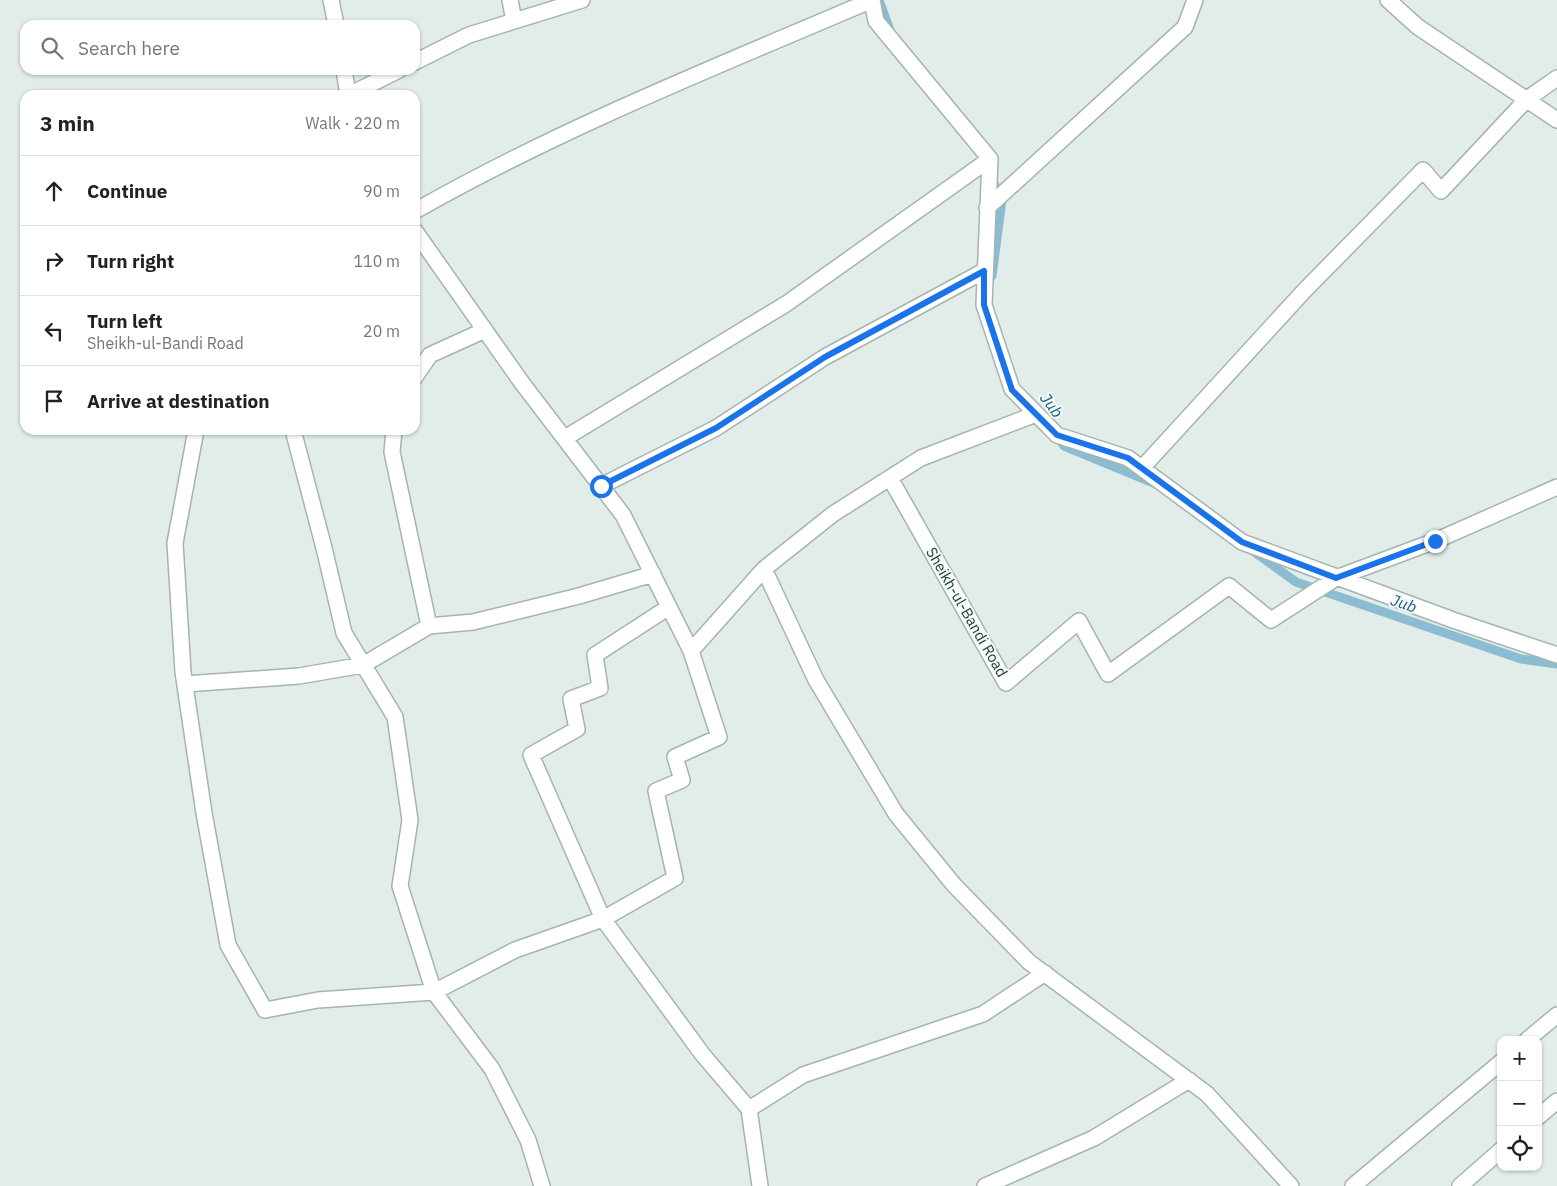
<!DOCTYPE html>
<meta charset="utf-8">
<style>
body{margin:0;font-family:"IBM Plex Sans",sans-serif;background:#f6f6f6;color:#222}
.controls{position:absolute;right:15px;bottom:15px;display:grid;overflow:hidden;border-radius:10px;box-shadow:0 1px 4px #0004}
.controls button{width:45px;height:45px;display:grid;place-items:center;padding:0;border:0;border-bottom:1px solid #e0e0e0;background:#fff;color:#222;font:25px sans-serif}
.stop{position:absolute;width:15px;height:15px;margin:-11px;border:4px solid #1a73e8;border-radius:50%;background:#fff}
.stop.end{background:#1a73e8;border-color:#fff;box-shadow:0 1px 5px #0008}
.list{margin:0;padding:0;list-style:none}
h2{display:flex;justify-content:space-between;align-items:center;height:65px;margin:0;padding:0 20px;font-size:21px}
h2 small{font-size:16px;font-weight:400;color:#767676}
.list li{display:grid;grid-template-columns:32px 1fr auto;gap:15px;align-items:center;box-sizing:border-box;height:70px;padding:0 20px;border-top:1px solid #e0e0e0}
.list b{display:block;font-size:19px;white-space:nowrap}
.list p{margin:0;font-size:16px;white-space:nowrap;color:#767676}
.list em{font-size:16px;font-style:normal;color:#767676}
.icon{flex:none;width:28px;height:28px;fill:none;stroke:currentColor;stroke-width:2;stroke-linecap:round;stroke-linejoin:round}
.map{position:relative;flex:none;width:1557px;height:1186px;overflow:hidden}
.search{position:absolute;background:#fff;box-shadow:0 1px 4px #0004;left:20px;top:20px;width:400px;height:55px;display:flex;align-items:center;gap:12px;box-sizing:border-box;padding:0 18px;border-radius:15px;color:#767676;font-size:19px}
.panel{position:absolute;background:#fff;box-shadow:0 1px 4px #0004;left:20px;top:90px;width:400px;height:345px;border-radius:15px}
.map>svg:first-child{display:block}
.lines{fill:none;stroke-linecap:round;stroke-linejoin:round}
.stream{stroke:#8bbcd1;stroke-width:9}
.street-casing{stroke:#a5b4b1;stroke-width:18}
.street{stroke:#fff;stroke-width:15}
.route{stroke:#1a73e8;stroke-width:6}
.labels{text-anchor:middle;dominant-baseline:central;stroke-width:4;stroke-linejoin:round;paint-order:stroke}
.street-label{font-size:15px;fill:#223d3a;stroke:#f3f9f7}
.water-label{font-size:16px;font-style:italic;fill:#1d5c78;stroke:#f3f9f7}
</style>
<div class="map">
<svg width="1557" height="1186" viewBox="0 0 1557 1186">
<rect width="100%" height="100%" fill="#e2ece9"/>
<g class="lines">
<path class="stream" d="M879 0 890 30
M991 177 1002 200 992 276
M1057 436 1064 446 1156 484
M1253 551 1296 582 1521 659 1557 664"/>
<defs>
<path id="street" d="M331 0 336 25
M510 0 514 21
M872 0 876 21 990 159 984 305 1012 389 1057 435 1128 458 1242 542 1453 620 1557 655
M1388 0 1418 27 1557 120
M415 62 469 35 582 0
M344 70 348 95
M349 95 399 70
M987 208 1185 27 1195 0
M415 211C561 128 718 66 872 0
M415 231 522 383 623 515 691 651
M415 377 430 355 485 330
M196 430 175 543 183 672 204 813 228 945 265 1010 318 1000 434 992 400 886 410 820 395 717 344 633 324 548 293 430
M394 430 392 452 429 626
M565 438 786 304 990 159
M1142 468 1304 291 1423 170 1441 191 1527 99 1557 78
M890 478 1006 683 1079 621 1108 674 1229 586 1271 620 1336 578 1435 541 1557 487
M601 486 716 428 825 357 984 271
M764 569 816 680 896 814 954 885 1029 962 1207 1094 1291 1186
M669 607 595 655 600 688 571 699 577 729 531 755 603 919 703 1055 749 1109 760 1186
M185 684 299 676 363 665 429 626 473 622 579 596 653 574
M1527 1040 1557 1015
M749 1109 803 1075 983 1014 1045 973
M1538 1117 1557 1101
M542 1186 528 1140 492 1069 434 992 515 950 603 919 675 878 656 791 682 780 675 757 719 737 691 651 764 569 833 514 921 458 1036 414
M985 1186 1094 1138 1189 1080
M1353 1186 1501 1062
M1460 1186 1501 1150"/>
</defs>
<use href="#street" class="street-casing"/>
<use href="#street" class="street"/>
</g>
<g class="lines">
<path class="route" d="M601 486 716 428 825 357 984 271V305L1012 390 1057 435 1128 458 1242 542 1336 578 1435 541"/>
</g>
<g class="labels">
<g class="street-label">
<text transform="translate(967 612) rotate(60)">Sheikh-ul-Bandi Road</text>
</g>
<g class="water-label">
<text transform="translate(1052 405) rotate(53)">Jub</text>
<text transform="translate(1404 603) rotate(19)">Jub</text>
</g>
</g>
</svg>
<div class="controls">
<button>+</button>
<button>−</button>
<button><svg class="icon" aria-label="locate" viewBox="0 0 24 24"><circle cx="12" cy="12" r="6"/><path d="M12 2v4M12 18v4M2 12h4M18 12h4"/></svg></button>
</div>
<div class="stop" style="left:601px;top:486px"></div>
<div class="stop end" style="left:1435px;top:541px"></div>
<div class="search"><svg class="icon" aria-label="search" viewBox="0 0 24 24"><circle cx="10" cy="10" r="6"/><path d="M15 15l6 6"/></svg>Search here</div>
<section class="panel">
<h2>3 min<small>Walk · 220 m</small></h2>
<ul class="list">
<li><svg class="icon" aria-label="ahead" viewBox="0 0 24 24"><path d="M12 20V5M6 11l6-6 6 6"/></svg><div><b>Continue</b></div><em>90 m</em></li>
<li><svg class="icon" aria-label="right" viewBox="0 0 24 24"><path d="M7 20v-9h11M14 6l5 5-5 5"/></svg><div><b>Turn right</b></div><em>110 m</em></li>
<li><svg class="icon" aria-label="left" viewBox="0 0 24 24"><path d="M17 20v-9H6M10 6l-5 5 5 5"/></svg><div><b>Turn left</b><p>Sheikh-ul-Bandi Road</p></div><em>20 m</em></li>
<li><svg class="icon" aria-label="arrive" viewBox="0 0 24 24"><path d="M6 21V4h12l-3 4 3 4H6"/></svg><div><b>Arrive at destination</b></div></li>
</ul>
</section>
</div>
